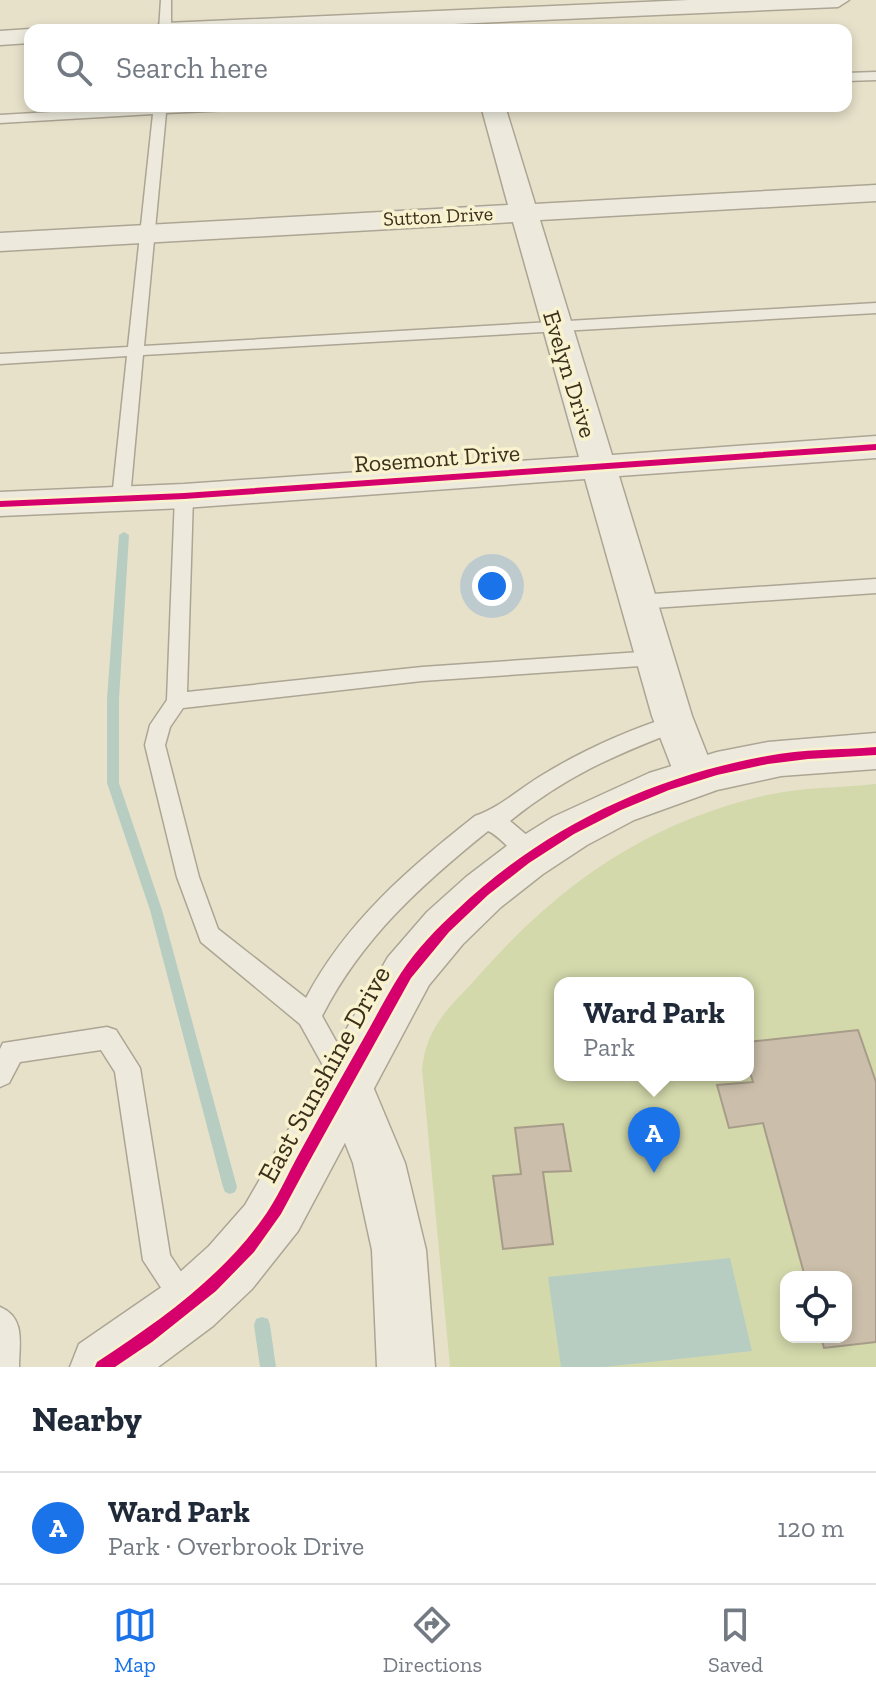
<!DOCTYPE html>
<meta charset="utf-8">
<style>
body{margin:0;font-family:"Zilla Slab",serif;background:#f2f2f3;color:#1f2937}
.controls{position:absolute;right:24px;bottom:24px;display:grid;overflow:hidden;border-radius:16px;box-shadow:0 4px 12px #0003}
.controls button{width:72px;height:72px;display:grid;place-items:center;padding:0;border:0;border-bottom:2px solid #e0e1e3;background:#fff;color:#1f2937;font:40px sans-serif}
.you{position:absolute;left:492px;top:586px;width:28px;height:28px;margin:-20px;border:6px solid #fff;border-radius:50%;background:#1a73e8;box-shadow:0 0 0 12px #1a73e833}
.badge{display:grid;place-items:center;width:52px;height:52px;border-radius:50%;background:#1a73e8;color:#fff;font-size:26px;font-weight:700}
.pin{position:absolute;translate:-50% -66px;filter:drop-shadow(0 2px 4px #0008)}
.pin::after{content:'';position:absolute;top:42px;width:28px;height:24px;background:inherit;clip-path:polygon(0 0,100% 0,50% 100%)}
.popup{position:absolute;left:554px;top:977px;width:200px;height:104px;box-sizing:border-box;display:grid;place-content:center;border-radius:16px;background:#fff;filter:drop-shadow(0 2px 6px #0005);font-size:26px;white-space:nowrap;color:#747a83}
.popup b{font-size:30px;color:#1f2937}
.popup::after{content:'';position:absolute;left:50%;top:100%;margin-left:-16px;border:16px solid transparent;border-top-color:#fff}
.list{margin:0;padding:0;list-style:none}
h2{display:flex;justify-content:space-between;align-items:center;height:104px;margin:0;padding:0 32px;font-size:34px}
h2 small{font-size:26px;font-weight:400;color:#747a83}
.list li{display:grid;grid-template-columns:52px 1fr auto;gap:24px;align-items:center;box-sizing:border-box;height:112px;padding:0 32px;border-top:2px solid #e0e1e3}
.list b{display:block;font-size:30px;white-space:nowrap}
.list p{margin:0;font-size:26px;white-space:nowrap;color:#747a83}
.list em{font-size:26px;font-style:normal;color:#747a83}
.icon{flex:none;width:44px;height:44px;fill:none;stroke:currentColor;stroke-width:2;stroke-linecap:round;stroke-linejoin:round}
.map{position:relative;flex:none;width:876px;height:1367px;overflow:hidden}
.search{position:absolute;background:#fff;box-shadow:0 4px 12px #0003;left:24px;right:24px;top:24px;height:88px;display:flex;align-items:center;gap:20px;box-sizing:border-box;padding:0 28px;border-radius:16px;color:#747a83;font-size:30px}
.sheet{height:216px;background:#fff}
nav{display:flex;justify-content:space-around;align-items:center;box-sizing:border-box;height:112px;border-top:2px solid #e0e1e3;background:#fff;font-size:22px;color:#747a83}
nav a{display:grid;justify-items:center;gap:4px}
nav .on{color:#1a73e8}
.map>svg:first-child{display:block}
.green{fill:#d3d9ab;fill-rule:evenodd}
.water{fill:#b7cdc2}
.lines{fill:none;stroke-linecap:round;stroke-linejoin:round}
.stream{fill:#b7cdc2;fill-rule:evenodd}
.building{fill:#cbbfab;stroke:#a79c89;stroke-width:2}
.service-casing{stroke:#aca594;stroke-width:3}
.minor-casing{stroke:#aca594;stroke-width:3}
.tertiary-casing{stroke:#aca594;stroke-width:3}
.service{fill:#edeadd;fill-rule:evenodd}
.minor{fill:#edeadd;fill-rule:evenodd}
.tertiary{fill:#edeadd;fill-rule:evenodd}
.cycleway-casing{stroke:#f9f2cf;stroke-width:5}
.cycleway{fill:#d6006c;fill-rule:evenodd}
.labels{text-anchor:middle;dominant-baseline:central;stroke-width:7;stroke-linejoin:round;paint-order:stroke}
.far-street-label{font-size:20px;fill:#3b2e1b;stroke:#f9f2cf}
.street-label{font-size:24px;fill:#3b2e1b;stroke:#f9f2cf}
.near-street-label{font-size:28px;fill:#3b2e1b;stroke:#f9f2cf}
</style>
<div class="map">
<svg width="876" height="1367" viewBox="0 0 876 1367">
<rect width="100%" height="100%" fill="#e7e1ca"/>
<path class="green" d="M876 784V1367H450L422 1069C427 1023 452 1006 481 973 561 883 648 822 767 795 802 787 840 788 876 784ZM560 983H748V1075H560ZM786 1277H846V1337H786Z"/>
<path class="water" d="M730 1258 752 1351 604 1367H561L548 1277Z"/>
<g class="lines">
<path class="stream" d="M124 532 129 535 119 699V783L162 910 237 1187 235 1192 230 1194 225 1192 223 1187 150 910 107 783V699L119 535Z
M262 1317 268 1319 270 1325 276 1367H260L254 1325 256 1319Z"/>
</g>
<path class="building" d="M858 1030 876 1082V1342L824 1348 821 1337H846V1277H805L763 1123 729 1128 717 1085 753 1082 748 1066V1042Z
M563 1124 571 1171 543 1172 553 1244 503 1249 493 1176 521 1174 515 1128Z"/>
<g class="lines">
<defs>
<path id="service" d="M161 0H171V30H159Z
M876 72V80L846 81V73Z
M236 106 230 110 166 113 144 346 876 303V313L143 355 130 498 127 502H115L112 498 127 356 0 364V354L128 347 153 114 0 123V115L154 106Z
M184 490 193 496 187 692 422 667 655 651 662 653 665 658 662 663 655 665 422 681 183 708 170 727 165 745 199 877 218 929 306 998C346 922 409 868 475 816 501 807 520 788 544 774 585 749 629 730 675 715L682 717 685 723 682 729C615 755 567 775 510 821L542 848 545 855 542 862C521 869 505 838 488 831 421 885 362 938 322 1016L357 1079 353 1087 344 1091 335 1087 300 1024 201 942 177 877 145 745 150 725 167 700 175 496Z
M876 579V593L638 609 629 602 638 595Z
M107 1027 116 1030 140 1068 170 1255 201 1302 197 1312 187 1316 177 1312 143 1260 115 1072 101 1050 20 1062 9 1083 0 1087V1049L3 1043Z
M0 1307C26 1318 19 1343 19 1367H0Z"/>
<path id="minor" d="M689 0H849L838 7 318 30H155L158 25 166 23Z
M30 29 34 30H30V43L0 45V31Z
M481 106H505L535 204 876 185V201L540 220 612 455 876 436V458L619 476 692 716 716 777 710 789 695 794 680 789 652 716 585 479 184 508 0 516V492L184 484 579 457 513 222 0 251V233L508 205Z
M346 1058 364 1065 405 1163 426 1250 435 1367H377L372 1250 353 1163 321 1082 328 1065Z"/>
<path id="tertiary" d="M876 733V769L781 776 717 790 634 820 587 845 543 874 501 907 463 944 429 985 298 1231 252 1289 213 1326 158 1367H70L79 1344 169 1282 209 1246 245 1205 388 957 427 912 466 877 508 845 553 817 649 773 717 752 768 742Z"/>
</defs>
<use href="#service" class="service-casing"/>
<use href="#minor" class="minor-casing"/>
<use href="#tertiary" class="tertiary-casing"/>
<use href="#service" class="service"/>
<use href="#minor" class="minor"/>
<use href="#tertiary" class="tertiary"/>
<defs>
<path id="cycleway" d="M876 444V450L184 499 0 507V501L184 493Z
M876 747V755L808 759 768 764 717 775 669 790 621 810 574 834 529 863 488 895 449 932 411 978 309 1162 281 1214 254 1252 216 1291 152 1342 115 1367H95L97 1362C158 1322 218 1280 261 1221 277 1200 287 1175 300 1152 321 1113 343 1075 365 1036 377 1015 388 993 401 973 416 950 437 928 457 910 543 828 651 777 767 756 803 749 840 750 876 747Z"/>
</defs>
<use href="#cycleway" class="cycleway-casing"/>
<use href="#cycleway" class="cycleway"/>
</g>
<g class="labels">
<g class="far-street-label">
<text transform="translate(438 216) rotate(-3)">Sutton Drive</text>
</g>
<g class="street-label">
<text transform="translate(570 374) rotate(73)">Evelyn Drive</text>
<text transform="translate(437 458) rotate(-4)">Rosemont Drive</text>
</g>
<g class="near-street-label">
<text transform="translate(324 1074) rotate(-61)">East Sunshine Drive</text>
</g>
</g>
</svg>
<div class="controls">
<button><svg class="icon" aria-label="locate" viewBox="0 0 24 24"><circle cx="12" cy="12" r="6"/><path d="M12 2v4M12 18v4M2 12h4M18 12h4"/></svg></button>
</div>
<div class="you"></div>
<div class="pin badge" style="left:654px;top:1173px">A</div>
<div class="popup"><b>Ward Park</b>Park</div>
<div class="search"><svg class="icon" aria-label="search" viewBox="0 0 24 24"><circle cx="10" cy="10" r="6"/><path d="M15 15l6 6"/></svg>Search here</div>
</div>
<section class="sheet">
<h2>Nearby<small></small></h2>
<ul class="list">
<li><span class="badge">A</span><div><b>Ward Park</b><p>Park · Overbrook Drive</p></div><em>120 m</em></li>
</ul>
</section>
<nav>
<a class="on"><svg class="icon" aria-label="map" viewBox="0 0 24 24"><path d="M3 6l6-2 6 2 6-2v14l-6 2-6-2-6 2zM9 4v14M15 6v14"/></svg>Map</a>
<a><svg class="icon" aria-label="directions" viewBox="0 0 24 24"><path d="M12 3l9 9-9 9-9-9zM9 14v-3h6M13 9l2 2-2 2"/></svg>Directions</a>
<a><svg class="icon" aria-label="saved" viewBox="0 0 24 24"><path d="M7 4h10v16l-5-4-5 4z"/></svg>Saved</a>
</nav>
